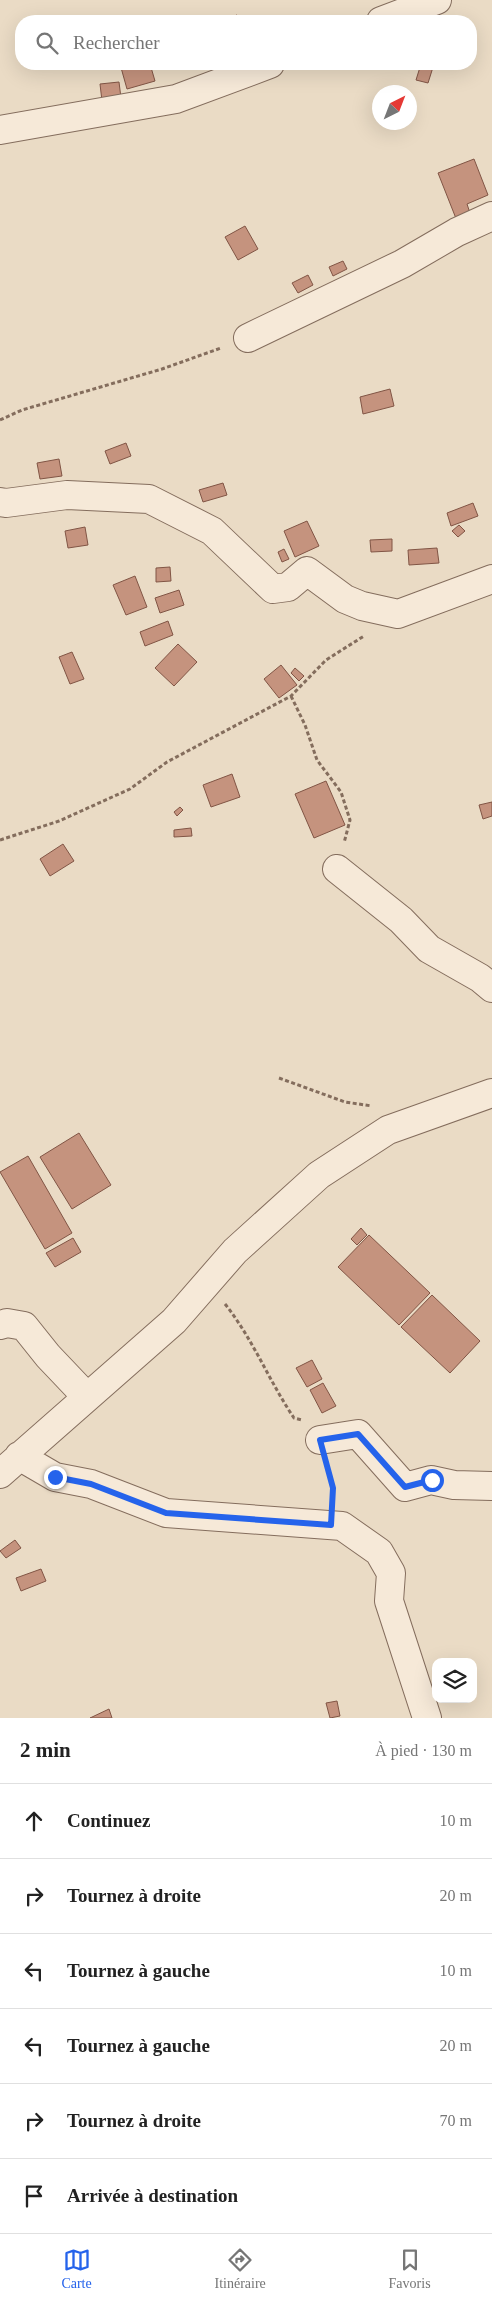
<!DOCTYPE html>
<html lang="fr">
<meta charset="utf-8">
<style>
body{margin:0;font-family:Georgia,serif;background:#f6f6f6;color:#222}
.controls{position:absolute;right:15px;bottom:15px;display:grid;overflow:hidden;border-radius:10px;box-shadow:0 5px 20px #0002}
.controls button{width:45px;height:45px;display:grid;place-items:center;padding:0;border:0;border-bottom:1px solid #e0e0e0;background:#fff;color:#222;font:25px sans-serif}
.compass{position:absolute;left:372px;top:85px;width:45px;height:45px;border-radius:50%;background:#fff;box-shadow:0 5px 20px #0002;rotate:42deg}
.stop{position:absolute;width:15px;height:15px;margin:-11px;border:4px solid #2563eb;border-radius:50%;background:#fff}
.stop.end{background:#2563eb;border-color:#fff;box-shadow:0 1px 5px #0008}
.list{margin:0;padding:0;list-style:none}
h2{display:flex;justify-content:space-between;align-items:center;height:65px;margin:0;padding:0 20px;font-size:21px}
h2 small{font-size:16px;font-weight:400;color:#767676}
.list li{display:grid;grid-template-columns:32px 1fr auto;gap:15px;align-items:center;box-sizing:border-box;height:75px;padding:0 20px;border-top:1px solid #e0e0e0}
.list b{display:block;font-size:19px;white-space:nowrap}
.list em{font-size:16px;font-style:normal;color:#767676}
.icon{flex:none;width:28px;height:28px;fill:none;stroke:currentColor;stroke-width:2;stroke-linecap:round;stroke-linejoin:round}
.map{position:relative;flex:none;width:492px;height:1718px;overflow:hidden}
.search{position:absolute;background:#fff;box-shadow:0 5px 20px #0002;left:15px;right:15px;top:15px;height:55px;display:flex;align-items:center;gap:12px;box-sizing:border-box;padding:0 18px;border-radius:20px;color:#767676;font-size:19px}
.sheet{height:515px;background:#fff}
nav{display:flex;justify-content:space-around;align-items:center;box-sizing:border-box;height:70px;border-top:1px solid #e0e0e0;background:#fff;font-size:14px;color:#767676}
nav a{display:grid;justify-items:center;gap:2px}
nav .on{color:#2563eb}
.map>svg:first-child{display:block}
.building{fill:#c5937e;stroke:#815545}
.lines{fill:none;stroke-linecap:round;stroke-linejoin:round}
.minor-casing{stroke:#846d5d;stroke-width:30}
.path{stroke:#846d5d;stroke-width:3;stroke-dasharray:4 2.5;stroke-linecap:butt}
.minor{stroke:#f6e9d8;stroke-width:28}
.route{stroke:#2563eb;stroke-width:6}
</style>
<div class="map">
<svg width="492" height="1718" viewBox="0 0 492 1718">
<rect width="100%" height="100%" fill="#eadbc5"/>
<path class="building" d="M237 15 239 21H222V20Z
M120 64H150L155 81 127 89Z
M421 64H434L428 83 416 80Z
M119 82 121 98 102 101 100 84Z
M474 159 488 195 467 204 471 216 457 221 438 173Z
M245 226 258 249 238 260 225 237Z
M343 261 347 269 333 276 329 267Z
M308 275 313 285 298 293 292 283Z
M390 389 394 406 363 414 360 397Z
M126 443 131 456 110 464 105 451Z
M59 459 62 476 40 479 37 463Z
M223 483 227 495 203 502 199 490Z
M473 503 478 516 451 526 447 513Z
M307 521 319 546 295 557 284 531Z
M459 525 465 531 458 537 452 531Z
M85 527 88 545 68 548 65 531Z
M392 539V551L371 552 370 540Z
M437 548 439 563 409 565 408 550Z
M284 549 289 559 282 562 278 552Z
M170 567 171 581 156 582V568Z
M135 576 147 607 126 615 113 585Z
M179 590 184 605 160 613 155 598Z
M168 621 173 635 145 646 140 632Z
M178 644 197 662 174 686 155 668Z
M72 652 84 679 70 684 59 657Z
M281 665 297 685 279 698 264 679Z
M295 668 304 676 299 681 291 673Z
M232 774 240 797 211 807 203 785Z
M326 781 345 825 314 838 295 794Z
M492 802V816L483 819 479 805Z
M180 807 183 810 177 816 174 812Z
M191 828 192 836 174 837V830Z
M63 844 74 861 50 876 40 859Z
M79 1133 111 1185 72 1209 40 1157Z
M28 1156 72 1233 45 1249 0 1172Z
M361 1228 367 1235 357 1245 351 1239Z
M369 1235 430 1293 399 1325 338 1267Z
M73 1238 81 1252 55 1267 46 1253Z
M432 1295 480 1341 450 1373 401 1327Z
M312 1360 322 1379 307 1387 296 1368Z
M323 1383 336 1406 322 1413 310 1390Z
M15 1540 21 1548 6 1558 0 1551Z
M41 1569 46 1581 21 1591 16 1578Z
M337 1701 340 1716 330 1718 326 1703Z
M109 1709 112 1718H90Z"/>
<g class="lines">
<defs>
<path id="minor" d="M381 21 437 0
M0 130 176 99 270 64
M248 338 402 264 457 232 492 216
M0 502 6 503 67 495 149 499 212 531 273 589 288 587 307 571 345 599 362 606 398 614 492 579
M337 869 401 920 429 949 480 978 492 988
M0 1325 7 1323 24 1326 48 1356 86 1396
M320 1440 358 1434 405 1487 431 1480 454 1485 492 1486
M19 1456 55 1477 91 1484 166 1513 342 1526 379 1552 391 1573 389 1601 427 1718
M0 1474 174 1321 235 1251 319 1175 388 1130 492 1093"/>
</defs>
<use href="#minor" class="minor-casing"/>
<path class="path" d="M0 420 22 410 162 369 221 348
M291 696 305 725 317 760 341 792 350 820 344 843
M0 840 59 821 130 789 167 762 291 696 326 660 364 636
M279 1078 345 1102 372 1106
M225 1304C253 1339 269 1381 294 1418L302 1420
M327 1466 333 1488 332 1497"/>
<use href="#minor" class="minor"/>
</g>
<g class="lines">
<path class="route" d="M55 1477 91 1484 166 1513 331 1525 333 1488 320 1440 358 1434 405 1487 432 1480"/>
</g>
</svg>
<div class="controls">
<button><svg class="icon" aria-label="layers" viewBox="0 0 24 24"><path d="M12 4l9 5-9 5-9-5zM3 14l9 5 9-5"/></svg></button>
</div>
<svg class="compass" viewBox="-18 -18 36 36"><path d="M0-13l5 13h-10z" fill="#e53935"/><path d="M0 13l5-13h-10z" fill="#767676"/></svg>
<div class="stop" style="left:432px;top:1480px"></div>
<div class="stop end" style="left:55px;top:1477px"></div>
<div class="search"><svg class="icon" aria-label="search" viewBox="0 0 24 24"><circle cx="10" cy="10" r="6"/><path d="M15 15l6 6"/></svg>Rechercher</div>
</div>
<section class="sheet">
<h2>2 min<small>À pied · 130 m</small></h2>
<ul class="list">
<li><svg class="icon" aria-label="ahead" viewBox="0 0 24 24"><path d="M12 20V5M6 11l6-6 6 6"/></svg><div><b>Continuez</b></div><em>10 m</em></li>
<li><svg class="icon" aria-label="right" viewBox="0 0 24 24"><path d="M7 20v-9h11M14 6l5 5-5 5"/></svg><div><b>Tournez à droite</b></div><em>20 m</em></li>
<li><svg class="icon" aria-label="left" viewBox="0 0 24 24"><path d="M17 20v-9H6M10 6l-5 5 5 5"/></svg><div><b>Tournez à gauche</b></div><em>10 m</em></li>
<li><svg class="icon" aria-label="left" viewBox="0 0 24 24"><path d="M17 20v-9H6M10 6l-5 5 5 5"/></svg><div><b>Tournez à gauche</b></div><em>20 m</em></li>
<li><svg class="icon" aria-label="right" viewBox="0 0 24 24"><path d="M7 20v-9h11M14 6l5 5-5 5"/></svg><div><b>Tournez à droite</b></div><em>70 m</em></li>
<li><svg class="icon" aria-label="arrive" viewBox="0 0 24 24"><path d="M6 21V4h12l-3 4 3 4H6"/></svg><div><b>Arrivée à destination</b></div></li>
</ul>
</section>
<nav>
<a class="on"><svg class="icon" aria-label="map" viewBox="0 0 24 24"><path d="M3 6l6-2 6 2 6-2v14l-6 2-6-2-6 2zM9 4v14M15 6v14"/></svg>Carte</a>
<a><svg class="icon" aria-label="directions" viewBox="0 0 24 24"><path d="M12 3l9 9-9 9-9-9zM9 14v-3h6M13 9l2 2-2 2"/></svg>Itinéraire</a>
<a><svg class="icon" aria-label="saved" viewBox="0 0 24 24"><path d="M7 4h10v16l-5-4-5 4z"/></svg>Favoris</a>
</nav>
